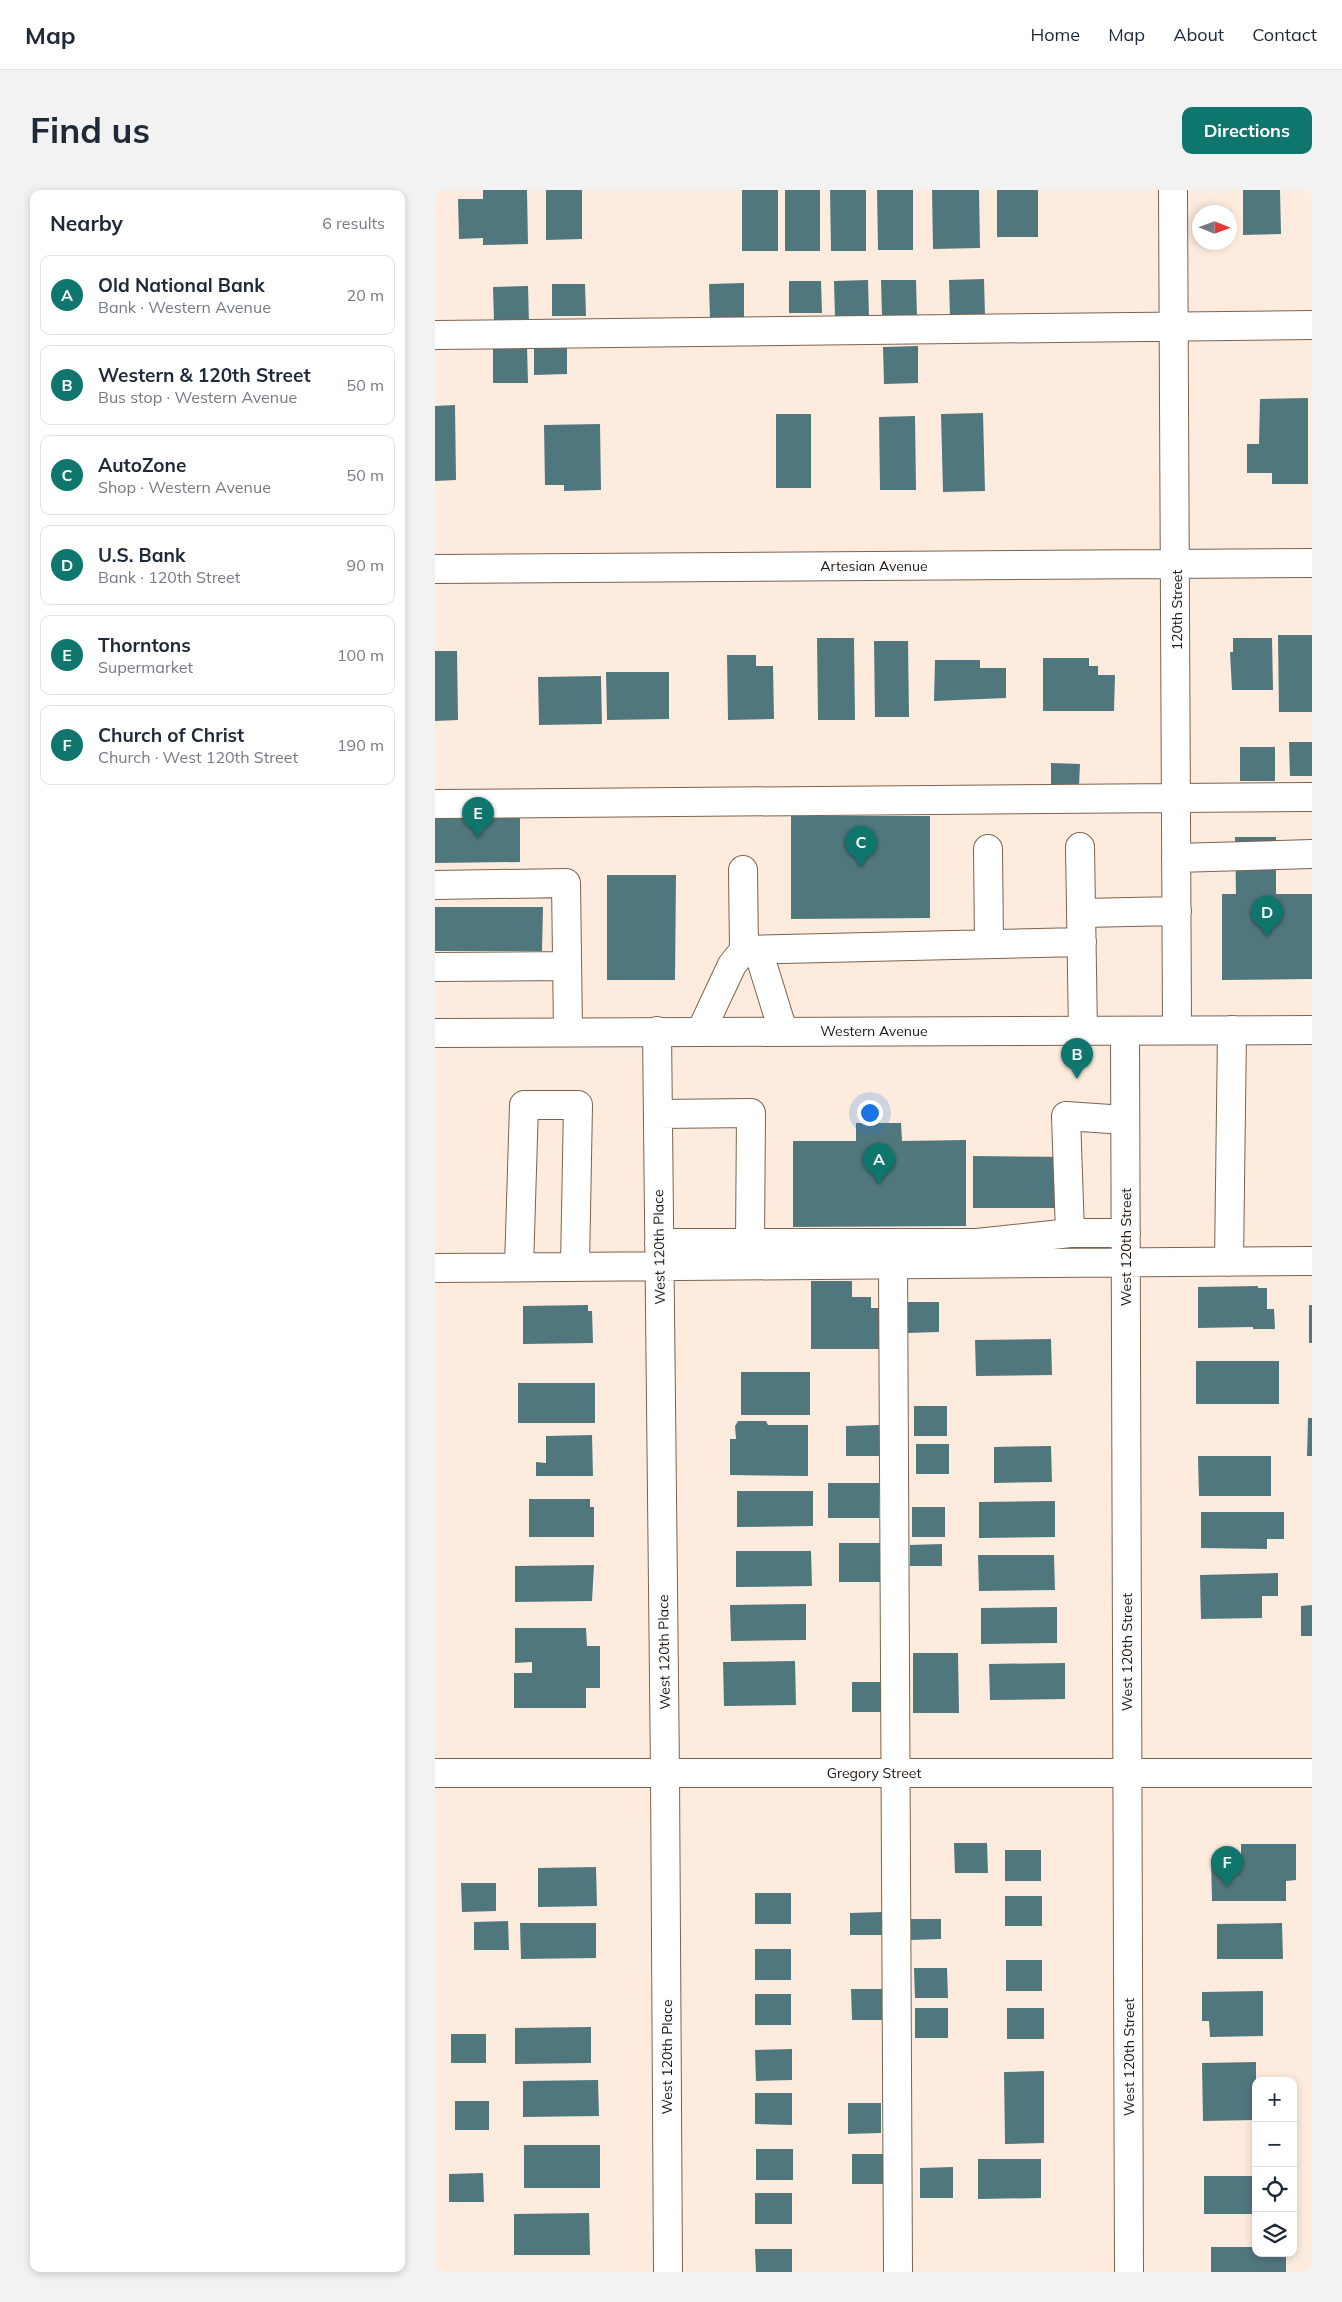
<!DOCTYPE html>
<meta charset="utf-8">
<style>
body{margin:0;font-family:Mulish,sans-serif;background:#f2f2f3;color:#1f2937}
.controls{position:absolute;right:15px;bottom:15px;display:grid;overflow:hidden;border-radius:10px;box-shadow:0 2px 8px #0003}
.controls button{width:45px;height:45px;display:grid;place-items:center;padding:0;border:0;border-bottom:1px solid #e0e1e3;background:#fff;color:#1f2937;font:25px sans-serif}
.compass{position:absolute;left:757px;top:15px;width:45px;height:45px;border-radius:50%;background:#fff;box-shadow:0 2px 8px #0003;rotate:91deg}
.you{position:absolute;left:434px;top:922px;width:18px;height:18px;margin:-12px;border:4px solid #fff;border-radius:50%;background:#1a73e8;box-shadow:0 0 0 8px #1a73e833}
.badge{display:grid;place-items:center;width:32px;height:32px;border-radius:50%;background:#0f766e;color:#fff;font-size:16px;font-weight:700}
.pin{position:absolute;translate:-50% -41px;filter:drop-shadow(0 1px 2px #0008)}
.pin::after{content:'';position:absolute;top:26px;width:18px;height:15px;background:inherit;clip-path:polygon(0 0,100% 0,50% 100%)}
.list{margin:0;padding:0;list-style:none}
h2{display:flex;justify-content:space-between;align-items:center;height:65px;margin:0;padding:0 20px;font-size:21px}
h2 small{font-size:16px;font-weight:400;color:#747a83}
.list li{display:grid;grid-template-columns:32px 1fr auto;gap:15px;align-items:center;box-sizing:border-box;height:80px;margin:0 10px 10px;padding:0 10px;border:1px solid #e0e1e3;border-radius:10px}
.list b{display:block;font-size:19px;white-space:nowrap}
.list p{margin:0;font-size:16px;white-space:nowrap;color:#747a83}
.list em{font-size:16px;font-style:normal;color:#747a83}
.icon{flex:none;width:28px;height:28px;fill:none;stroke:currentColor;stroke-width:2;stroke-linecap:round;stroke-linejoin:round}
.map{position:relative;flex:none;width:877px;height:2082px;overflow:hidden;border-radius:10px}
header{display:flex;align-items:center;gap:30px;box-sizing:border-box;height:70px;padding:0 25px;background:#fff;border-bottom:1px solid #e0e1e3}
header strong{font-size:24px}
nav{display:flex;gap:28px;margin-inline-start:auto;font-size:18px}
.intro{display:flex;align-items:center;justify-content:space-between;box-sizing:border-box;height:120px;padding:0 30px}
h1{margin:0;font-size:35px}
.button{padding:12px 22px;border-radius:10px;background:#0f766e;color:#fff;font-size:18px;font-weight:700}
main{display:flex;gap:30px;padding:0 30px}
aside{flex:1;background:#fff;border-radius:10px;box-shadow:0 2px 8px #0003}
.map>svg:first-child{display:block}
.building{fill:#51777e}
.lines{fill:none;stroke-linecap:round;stroke-linejoin:round}
.minor-casing{stroke:#7b634f;stroke-width:30}
.major-casing{stroke:#7b634f;stroke-width:30}
.minor{stroke:#fff;stroke-width:28}
.major{stroke:#fff;stroke-width:28}
.labels{text-anchor:middle;dominant-baseline:central;stroke-width:4.5;stroke-linejoin:round;paint-order:stroke}
.street-label{font-size:14px;fill:#21170f;stroke:#fcfcfc}
</style>
<header>
<strong>Map</strong>
<nav><a>Home</a><a>Map</a><a>About</a><a>Contact</a></nav>
</header>
<div class="intro"><h1>Find us</h1><a class="button">Directions</a></div>
<main>
<aside>
<h2>Nearby<small>6 results</small></h2>
<ul class="list">
<li><span class="badge">A</span><div><b>Old National Bank</b><p>Bank · Western Avenue</p></div><em>20 m</em></li>
<li><span class="badge">B</span><div><b>Western &amp; 120th Street</b><p>Bus stop · Western Avenue</p></div><em>50 m</em></li>
<li><span class="badge">C</span><div><b>AutoZone</b><p>Shop · Western Avenue</p></div><em>50 m</em></li>
<li><span class="badge">D</span><div><b>U.S. Bank</b><p>Bank · 120th Street</p></div><em>90 m</em></li>
<li><span class="badge">E</span><div><b>Thorntons</b><p>Supermarket</p></div><em>100 m</em></li>
<li><span class="badge">F</span><div><b>Church of Christ</b><p>Church · West 120th Street</p></div><em>190 m</em></li>
</ul>
</aside>
<div class="map">
<svg width="877" height="2082" viewBox="0 0 877 2082">
<rect width="100%" height="100%" fill="#fdecde"/>
<path class="building" d="M48 0H92L93 54 48 55V48L24 49 23 9H48Z
M111 0H147V49L111 50Z
M307 0H343V61H307Z
M350 0H385V61H350Z
M395 0H431V61H396Z
M442 0H478V60H443Z
M497 0H544L545 58 498 59Z
M562 0H603V47H562Z
M808 0H845L846 44 808 45Z
M549 89 550 126 515 127 514 90Z
M433 90 434 127 400 128 399 91Z
M446 90H481L482 127H447Z
M354 91H386L387 123H354Z
M309 93V130H275L274 94Z
M117 94H150L151 126H117Z
M93 96 94 133H59L58 97Z
M132 152V184L99 185V153Z
M92 156 93 193H58V157Z
M483 156V193L449 194 448 157Z
M873 208V294H837V283H812V254H824L825 209Z
M20 215 21 290 0 291V216Z
M548 223 550 301 508 302 506 224Z
M341 224H376V298H341Z
M480 226 481 300H445L444 227Z
M165 234 166 300 129 301V295H110L109 235Z
M843 445H877V522H844Z
M382 448H419L420 530H383Z
M798 448H837L838 500H797L795 462H798Z
M439 451H473L474 527H440Z
M0 461H22L23 530 0 531Z
M292 465H321V476H338L339 529 293 530Z
M608 468H654V476H663V485H680L679 521H608Z
M500 470H545V478H571V508L499 511Z
M171 482H234V529L172 530Z
M166 486 167 534 104 535 103 487Z
M854 552H877V586H855Z
M805 557H840V591H805Z
M616 573 645 574 644 596H616Z
M85 623V672L0 673V624Z
M356 626H495V728L356 729Z
M800 647H841V704H877V789L787 790V704H801Z
M172 685H241L240 790H172Z
M0 717H108L107 761H0Z
M421 933H466L467 951 531 950V1036L358 1037V951H421Z
M538 966 644 967V1018H538Z
M376 1091H417V1107H436V1118H446V1159H376Z
M823 1096V1098H832V1119H839L840 1139H818V1137L763 1138V1097Z
M471 1112H504V1142L471 1143Z
M153 1115V1121H157L158 1153 88 1154V1116Z
M874 1115H877V1153H874Z
M616 1149 617 1185 541 1186 540 1150Z
M761 1171H844V1214H761Z
M306 1182H375V1225H306Z
M83 1193H160V1233H83Z
M479 1216H512V1246H479Z
M873 1228H877V1266H872Z
M303 1231H331L333 1235H373V1286L295 1285V1249H301L300 1236Z
M444 1235V1266H411V1236Z
M157 1245 158 1286H101V1272L111 1273V1246Z
M481 1254H514V1284H481Z
M616 1256 617 1292 559 1293V1257Z
M763 1266H836V1306H764Z
M393 1293H444V1328H393Z
M302 1301H378V1336L302 1337Z
M94 1309H155V1317H159V1347H94Z
M620 1311V1347L544 1348V1312Z
M477 1317H510V1347H477Z
M766 1322H849V1349H832V1359L766 1358Z
M404 1353H445V1392H404Z
M507 1354V1376H475V1355Z
M301 1361H376L377 1396 301 1397Z
M543 1365H619L620 1400 544 1401Z
M159 1375 157 1411 80 1412V1376Z
M843 1383V1406H827V1428L766 1429 765 1385Z
M371 1414V1450L296 1451 295 1415Z
M877 1415V1446H866V1416Z
M622 1417V1453L546 1454V1418Z
M80 1438H151L152 1456H165V1498H151V1518H79V1483H97V1472L80 1473Z
M478 1463H523L524 1523H478Z
M360 1471 361 1515 289 1516 288 1472Z
M630 1473V1509L555 1510 554 1474Z
M417 1492H449L450 1522H417Z
M519 1653H552L553 1683H520Z
M806 1654H861V1690L851 1691V1711H777L776 1669H806Z
M570 1660H606V1691H570Z
M161 1677 162 1716 103 1717V1678Z
M26 1693H61V1721L27 1722Z
M320 1703H356V1734H320Z
M570 1706H607V1736H570Z
M448 1722V1745H415V1723Z
M475 1729H506V1749L475 1750Z
M73 1731 74 1760H39V1732Z
M85 1733H161V1768L86 1769Z
M847 1733 848 1769H782V1734Z
M320 1759H356V1790H320Z
M571 1770H607V1801H571Z
M479 1778H512L513 1808H480Z
M416 1799H449L450 1830H417Z
M828 1801V1846L775 1847 774 1831H767V1802Z
M320 1804H356V1835H320Z
M480 1818H513V1848H480Z
M572 1818H609V1849H572Z
M156 1837V1873L80 1874V1838Z
M16 1844H51V1873H16Z
M357 1859V1890L321 1891 320 1860Z
M821 1872V1930L768 1931 767 1873Z
M609 1881V1953L570 1954 569 1882Z
M163 1890 164 1926 88 1927V1891Z
M320 1903H357V1935L320 1934Z
M20 1911H54V1940H20Z
M413 1913H446V1943L413 1944Z
M89 1955H165V1998H89Z
M321 1959H358V1990H321Z
M417 1964H450V1994H417Z
M543 1969H606V2008L543 2009Z
M518 1977V2008H485V1978Z
M48 1983 49 2012H14V1984Z
M769 1986H821V2024H769Z
M858 1986H861V2024H858Z
M320 2003H357V2034H320Z
M154 2023 155 2065H79V2024Z
M776 2057H821V2063H851V2082H776Z
M320 2059H357V2082H321Z"/>
<g class="lines">
<defs>
<path id="minor" d="M738 0 742 840
M0 145 877 135
M0 379 877 373
M0 614 877 607
M645 657 648 842
M553 659 554 754
M741 668 877 664
M308 680 309 760 647 752
M0 695 131 693 133 842
M647 723 742 721
M323 760 348 841
M0 777 132 776
M222 841 230 1583 233 2082
M266 841 297 775 309 760
M690 841 694 2082
M223 924 316 923 315 1053H542L635 1043H691
M635 1043 631 926 690 930
M224 1053H315
M794 1072 797 840
M458 1074 463 2082
M84 1077 89 915H143L140 1076
M0 1078 877 1071
M0 1583H877"/>
<path id="major" d="M0 843 877 840"/>
</defs>
<use href="#minor" class="minor-casing"/>
<use href="#major" class="major-casing"/>
<use href="#minor" class="minor"/>
<use href="#major" class="major"/>
</g>
<g class="labels">
<g class="street-label">
<text x="439" y="376">Artesian Avenue</text>
<text transform="translate(742 420) rotate(-90)">120th Street</text>
<text x="439" y="841">Western Avenue</text>
<text transform="translate(224 1057) rotate(-91)">West 120th Place</text>
<text transform="translate(691 1057) rotate(-90)">West 120th Street</text>
<text transform="translate(229 1462) rotate(-91)">West 120th Place</text>
<text transform="translate(692 1462) rotate(-90)">West 120th Street</text>
<text x="439" y="1583">Gregory Street</text>
<text transform="translate(232 1867) rotate(-90)">West 120th Place</text>
<text transform="translate(694 1867) rotate(-90)">West 120th Street</text>
</g>
</g>
</svg>
<div class="controls">
<button>+</button>
<button>−</button>
<button><svg class="icon" aria-label="locate" viewBox="0 0 24 24"><circle cx="12" cy="12" r="6"/><path d="M12 2v4M12 18v4M2 12h4M18 12h4"/></svg></button>
<button><svg class="icon" aria-label="layers" viewBox="0 0 24 24"><path d="M12 4l9 5-9 5-9-5zM3 14l9 5 9-5"/></svg></button>
</div>
<svg class="compass" viewBox="-18 -18 36 36"><path d="M0-13l5 13h-10z" fill="#e53935"/><path d="M0 13l5-13h-10z" fill="#747a83"/></svg>
<div class="you"></div>
<div class="pin badge" style="left:444px;top:994px">A</div>
<div class="pin badge" style="left:642px;top:889px">B</div>
<div class="pin badge" style="left:426px;top:677px">C</div>
<div class="pin badge" style="left:832px;top:747px">D</div>
<div class="pin badge" style="left:43px;top:648px">E</div>
<div class="pin badge" style="left:792px;top:1697px">F</div>
</div>
</main>
